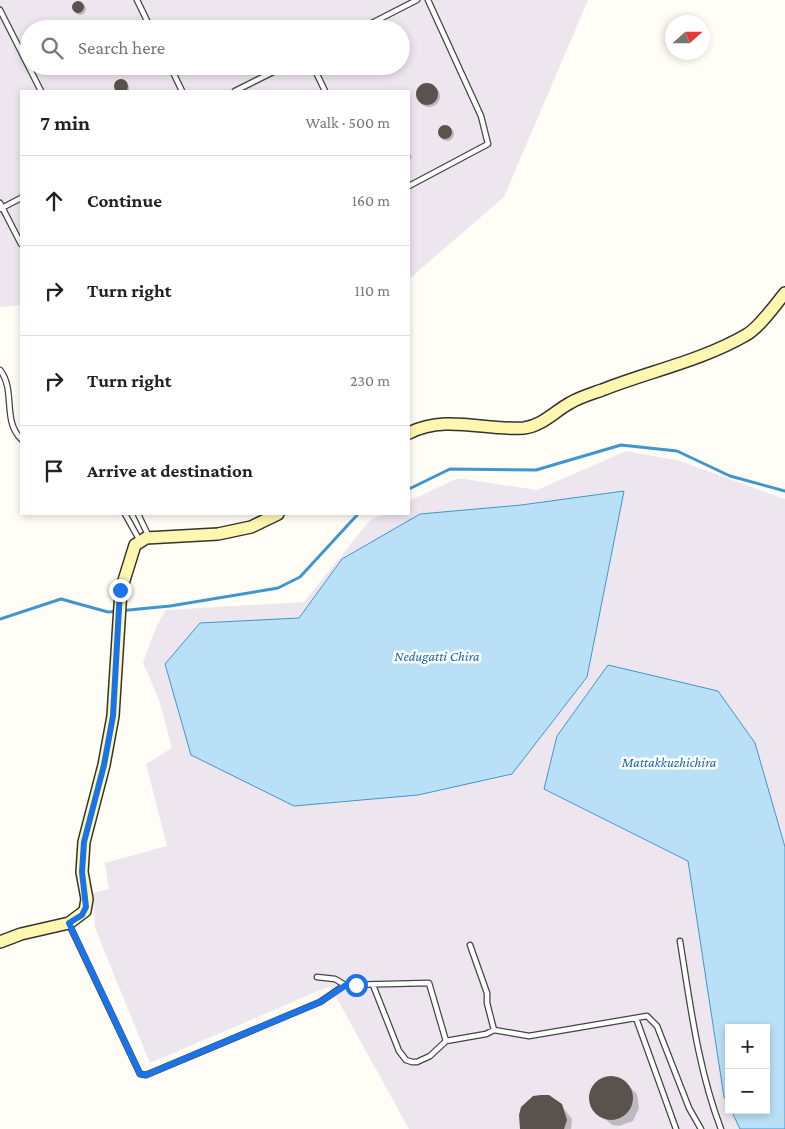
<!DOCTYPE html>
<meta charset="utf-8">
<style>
body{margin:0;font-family:"Crimson Pro",serif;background:#f6f6f6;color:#222}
.controls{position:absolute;right:15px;bottom:15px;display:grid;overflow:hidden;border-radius:0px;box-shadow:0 2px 8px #0003}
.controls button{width:45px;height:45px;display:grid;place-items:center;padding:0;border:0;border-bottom:1px solid #e0e0e0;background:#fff;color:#222;font:25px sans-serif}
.compass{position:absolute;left:665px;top:15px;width:45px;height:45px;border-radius:50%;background:#fff;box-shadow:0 2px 8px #0003;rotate:69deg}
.stop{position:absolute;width:15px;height:15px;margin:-11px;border:4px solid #1a73e8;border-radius:50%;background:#fff}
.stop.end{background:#1a73e8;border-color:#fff;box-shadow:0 1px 5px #0008}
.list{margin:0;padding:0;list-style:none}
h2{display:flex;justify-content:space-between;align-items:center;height:65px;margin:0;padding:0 20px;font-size:21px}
h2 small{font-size:16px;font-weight:400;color:#767676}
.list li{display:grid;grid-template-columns:32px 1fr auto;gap:15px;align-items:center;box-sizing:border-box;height:90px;padding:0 20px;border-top:1px solid #e0e0e0}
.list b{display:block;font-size:19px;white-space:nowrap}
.list em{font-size:16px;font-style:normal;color:#767676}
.icon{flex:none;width:28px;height:28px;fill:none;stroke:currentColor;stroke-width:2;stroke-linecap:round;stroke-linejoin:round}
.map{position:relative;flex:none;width:785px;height:1129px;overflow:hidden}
.search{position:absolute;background:#fff;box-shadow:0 2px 8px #0003;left:20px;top:20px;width:390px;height:55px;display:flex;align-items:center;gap:12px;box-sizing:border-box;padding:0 18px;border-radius:28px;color:#767676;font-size:19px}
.panel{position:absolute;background:#fff;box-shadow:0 2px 8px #0003;left:20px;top:90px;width:390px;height:425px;border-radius:0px}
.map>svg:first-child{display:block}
.industrial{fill:#eee6ef;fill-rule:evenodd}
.water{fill:#b9e0f7;stroke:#3f96cf}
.shadow{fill:#0003}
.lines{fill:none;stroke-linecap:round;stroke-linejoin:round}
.stream{stroke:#3f96cf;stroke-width:3}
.building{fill:#5a524d}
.lane-casing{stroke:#444;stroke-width:7}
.secondary-casing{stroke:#333;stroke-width:14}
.lane{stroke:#fff;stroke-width:4.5}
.secondary{stroke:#fff6b0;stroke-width:11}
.route{stroke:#1a73e8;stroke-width:6}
.labels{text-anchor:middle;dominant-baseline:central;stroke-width:5;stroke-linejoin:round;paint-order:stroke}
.water-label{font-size:14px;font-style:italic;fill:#1768a6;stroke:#fff}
</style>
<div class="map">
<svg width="785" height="1129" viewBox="0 0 785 1129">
<rect width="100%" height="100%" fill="#fffdf5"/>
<path class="industrial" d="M0 0H588L504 197 409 279V91H21V305L0 307ZM29 29H401V66H29Z
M626 451 680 461 785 499V1129H409L330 986 150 1063 95 928 93 893 109 889 105 863 167 846 146 764 172 748 159 700 143 662 157 625 166 610 304 602 370 520 383 514H409V501L458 478 537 490ZM729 1028H766V1110H729Z"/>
<path class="water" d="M624 491 587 677 512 774 418 795 294 806 191 755 165 664 200 623 299 618 342 559 420 514 521 505Z
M608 665 718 691 755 743 785 847V1129H740L731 1110H766V1028H729V1106L724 1097 688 861 544 789 557 736Z"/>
<path class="shadow" d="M74 9a6 6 0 1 1 12 0a6 6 0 1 1-12 0Z
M122 81 129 86V91H117L116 84Z
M418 96a11 11 0 1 1 22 0a11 11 0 1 1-22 0Z
M440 134a7 7 0 1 1 14 0a7 7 0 1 1-14 0Z
M409 152 412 157 409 162Z
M606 1077 620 1078 637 1094 639 1108 633 1121 619 1126 612 1125 594 1109 591 1103 592 1089 601 1079Z
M561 1105 572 1119 571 1129H522Z"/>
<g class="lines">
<path class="stream" d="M409 489 450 469 536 470 621 445 677 451 730 476 785 491
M0 619 61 599 108 612 170 606 278 588 300 577 358 514"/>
</g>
<path class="building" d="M72 7a6 6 0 1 1 12 0a6 6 0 1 1-12 0Z
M83 23H90L94 29H80Z
M114 86a7 7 0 1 1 14 0a7 7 0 1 1-14 0Z
M416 94a11 11 0 1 1 22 0a11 11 0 1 1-22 0Z
M438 132a7 7 0 1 1 14 0a7 7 0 1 1-14 0Z
M589 1098a22 22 0 1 1 44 0a22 22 0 1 1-44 0Z
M541 1095H549L562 1104 567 1120 564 1129H520L519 1115 521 1107 533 1096Z"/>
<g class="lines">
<defs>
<path id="lane" d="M137 0 151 29
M0 10 41 91
M360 29 417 0
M170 66 182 91
M313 66 325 91
M235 91 285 66
M409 186 488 144 481 116 428 0
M0 203 21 244
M0 209 21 198
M0 370C16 390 2 420 21 439
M125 514 140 541
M138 514 149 537
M69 924 140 1074 146 1075 320 1002 345 985 429 983 446 1041
M680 941C690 1003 698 1069 721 1129
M470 945 487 993V1003L494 1030
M317 977 335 979 345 985
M373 985 399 1051 406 1060 412 1062H417L430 1056 446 1041 486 1034 494 1030 529 1036 647 1016 657 1026 689 1108 701 1129
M636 1018 676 1129"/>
<path id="secondary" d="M409 433C446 414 485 431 524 428 542 426 555 411 570 403 580 397 591 394 602 390 650 371 701 361 746 335 759 328 775 305 785 293
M0 942 21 934 69 923 85 911 87 899 82 872 84 842 104 765 113 716 121 590 135 545 146 538 218 534 251 527 278 514"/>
</defs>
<use href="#lane" class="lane-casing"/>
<use href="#secondary" class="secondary-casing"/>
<use href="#lane" class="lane"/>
<use href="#secondary" class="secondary"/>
</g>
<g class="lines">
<path class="route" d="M120 590 113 716 104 765 84 842 82 872 86 907 82 915 69 923 140 1074 146 1075 320 1002 346 985H356"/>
</g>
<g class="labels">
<g class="water-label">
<text x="437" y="656">Nedugatti Chira</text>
<text x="669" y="762">Mattakkuzhichira</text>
</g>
</g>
</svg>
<div class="controls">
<button>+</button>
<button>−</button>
</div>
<svg class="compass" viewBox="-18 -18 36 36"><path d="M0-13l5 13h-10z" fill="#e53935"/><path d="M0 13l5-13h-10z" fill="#767676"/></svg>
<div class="stop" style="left:356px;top:985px"></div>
<div class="stop end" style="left:120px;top:590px"></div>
<div class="search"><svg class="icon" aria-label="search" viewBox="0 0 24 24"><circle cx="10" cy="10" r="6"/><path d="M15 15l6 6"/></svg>Search here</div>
<section class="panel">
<h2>7 min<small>Walk · 500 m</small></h2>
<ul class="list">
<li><svg class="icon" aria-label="ahead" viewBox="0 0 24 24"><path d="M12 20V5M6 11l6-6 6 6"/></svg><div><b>Continue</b></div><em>160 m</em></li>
<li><svg class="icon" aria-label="right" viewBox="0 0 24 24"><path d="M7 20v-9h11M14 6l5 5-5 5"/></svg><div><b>Turn right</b></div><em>110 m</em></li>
<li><svg class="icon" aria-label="right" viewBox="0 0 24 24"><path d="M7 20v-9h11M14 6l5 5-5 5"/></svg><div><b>Turn right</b></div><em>230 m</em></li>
<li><svg class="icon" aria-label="arrive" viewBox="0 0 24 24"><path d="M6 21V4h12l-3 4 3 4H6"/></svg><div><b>Arrive at destination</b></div></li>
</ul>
</section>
</div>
